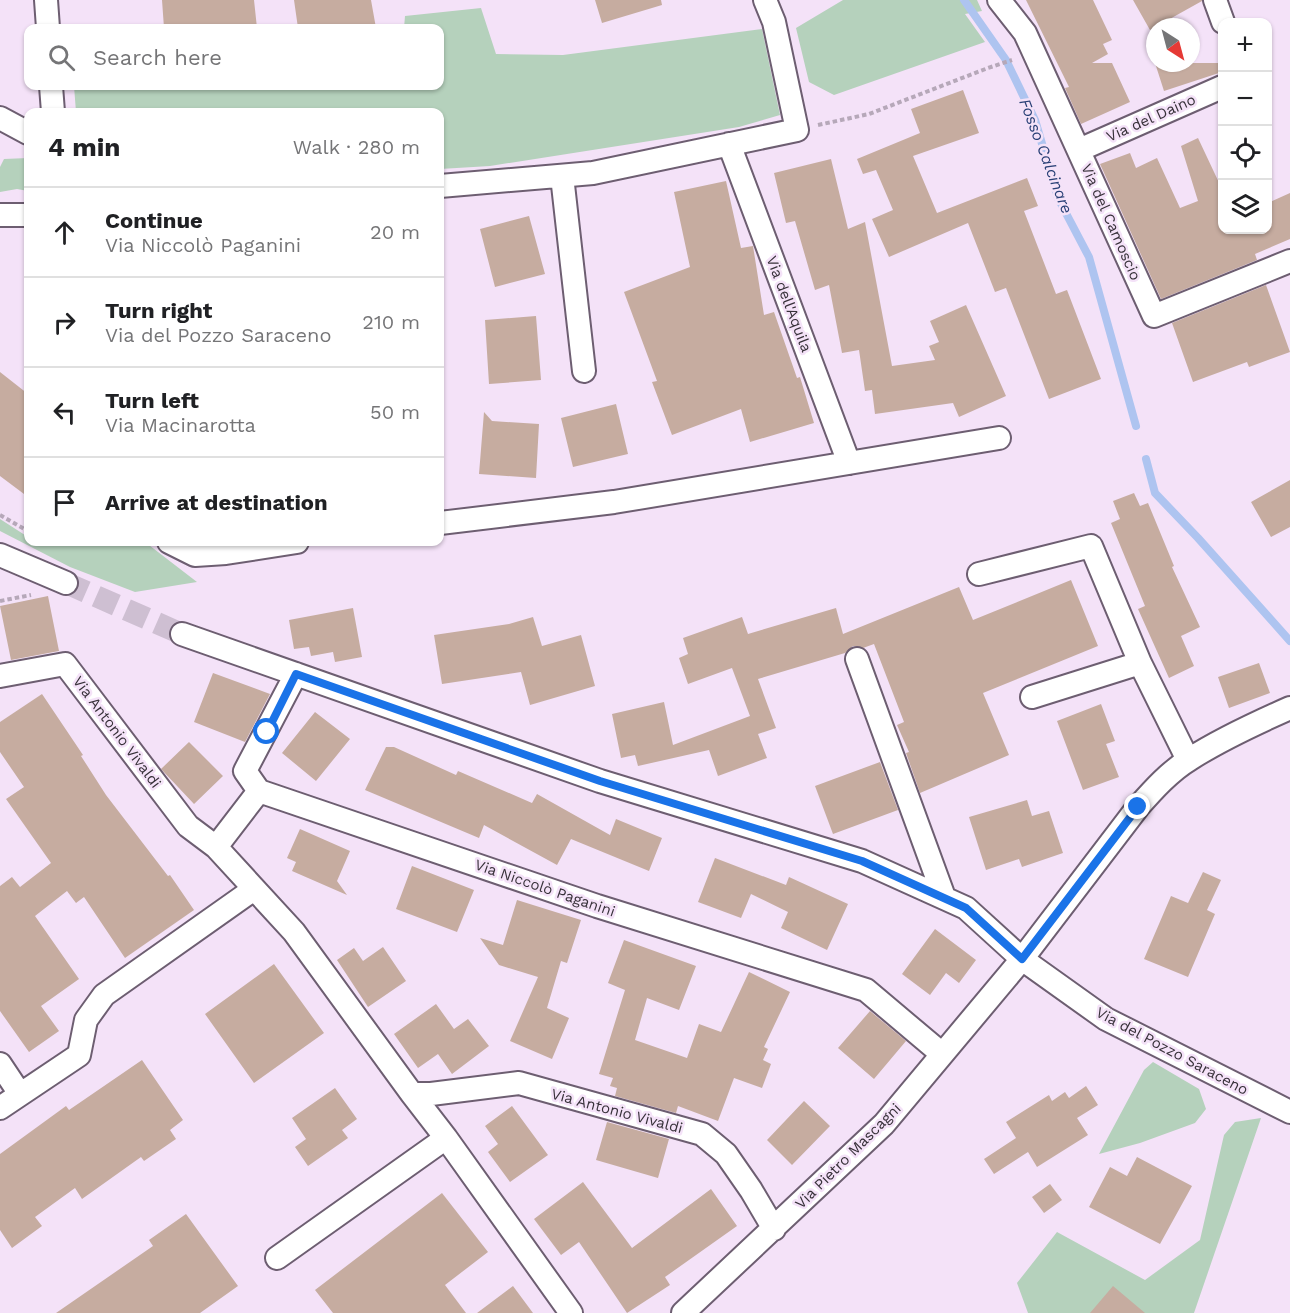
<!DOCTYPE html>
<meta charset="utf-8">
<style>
body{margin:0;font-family:"Work Sans",sans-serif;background:#f2f2f2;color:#202124}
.controls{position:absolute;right:18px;top:18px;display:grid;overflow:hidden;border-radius:12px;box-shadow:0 2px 4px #0004}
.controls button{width:54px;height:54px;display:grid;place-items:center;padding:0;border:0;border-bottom:2px solid #e0e0e0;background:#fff;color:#202124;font:30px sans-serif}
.compass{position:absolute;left:1146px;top:18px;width:54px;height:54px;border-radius:50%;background:#fff;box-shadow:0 2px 4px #0004;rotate:144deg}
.stop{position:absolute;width:18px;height:18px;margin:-14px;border:4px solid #1a73e8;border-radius:50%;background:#fff}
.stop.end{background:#1a73e8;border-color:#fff;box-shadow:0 2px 6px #0008}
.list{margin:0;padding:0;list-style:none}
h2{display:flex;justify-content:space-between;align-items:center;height:78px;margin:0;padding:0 24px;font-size:26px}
h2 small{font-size:20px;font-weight:400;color:#757577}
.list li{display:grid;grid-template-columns:39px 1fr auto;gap:18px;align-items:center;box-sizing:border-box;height:90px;padding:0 24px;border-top:2px solid #e0e0e0}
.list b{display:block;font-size:22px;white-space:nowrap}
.list p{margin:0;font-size:20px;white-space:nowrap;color:#757577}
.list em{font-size:20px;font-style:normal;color:#757577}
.icon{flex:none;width:33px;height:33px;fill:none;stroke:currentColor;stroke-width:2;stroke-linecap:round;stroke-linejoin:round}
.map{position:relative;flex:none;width:1290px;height:1313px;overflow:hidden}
.search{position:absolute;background:#fff;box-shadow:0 2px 4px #0004;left:24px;top:24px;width:420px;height:66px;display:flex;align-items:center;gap:15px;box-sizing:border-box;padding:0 21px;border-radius:12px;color:#757577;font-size:22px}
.panel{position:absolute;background:#fff;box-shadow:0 2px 4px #0004;left:24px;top:108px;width:420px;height:438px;border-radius:12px}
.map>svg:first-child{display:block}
.green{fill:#b5d1bc}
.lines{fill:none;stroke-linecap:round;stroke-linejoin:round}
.stream{stroke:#aec4f0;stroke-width:8}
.building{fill:#c6aca0}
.street-tunnel{stroke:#cebfd2;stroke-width:22;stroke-dasharray:22 11;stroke-linecap:butt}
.street-casing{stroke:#6d5e71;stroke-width:26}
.path{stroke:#b6a8b9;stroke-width:4;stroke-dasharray:4.5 3;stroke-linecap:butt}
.street{stroke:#fff;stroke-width:22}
.route{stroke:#1a73e8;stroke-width:8}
.labels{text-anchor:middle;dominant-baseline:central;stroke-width:5;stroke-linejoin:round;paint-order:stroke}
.street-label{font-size:15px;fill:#373139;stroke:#f4e2f8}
.water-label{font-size:16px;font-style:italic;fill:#294076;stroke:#f4e2f8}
</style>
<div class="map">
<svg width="1290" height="1313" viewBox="0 0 1290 1313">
<rect width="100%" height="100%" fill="#f4e2f8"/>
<path class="green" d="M843 0H977L982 11 965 14 985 42 834 95 809 82 796 28Z
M481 8 496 54 563 55 762 29 780 115 739 127 490 166 440 169V112H76L74 86H440V28H404L405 16Z
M28 158V191L17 189 0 192V167L4 159Z
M0 519 28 537V542C42 542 53 548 66 542H145L197 582 135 592 70 567 0 531Z
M1153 1062 1199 1089 1206 1109 1195 1123 1140 1143 1099 1154 1144 1070Z
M1261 1118 1194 1313H1028L1017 1283 1057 1232 1145 1280 1200 1240 1224 1135 1235 1122Z"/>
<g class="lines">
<path class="stream" d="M964 0 1006 60 1035 120 1058 198 1089 257 1136 426
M1146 459 1155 493 1198 538 1290 641"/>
</g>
<path class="building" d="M162 0H254L257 28H164Z
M294 0H371L376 28H298Z
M595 0H661L662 5 602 23Z
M1026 0H1093L1112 40 1103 44 1108 54 1092 63H1112L1130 102 1081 124 1065 88 1069 87Z
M1133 0H1202V1L1150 30Z
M1155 63H1222V72L1164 91Z
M963 90 979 133 913 156 937 213 1027 178 1038 206 1024 211 1056 294 1067 290 1101 379 1049 399 1006 288 995 292 968 223 889 257 872 219 893 210 876 170 863 174 857 159 920 133 911 109Z
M1198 138 1222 189V230H1268V203L1290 193V239L1255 254 1257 260 1161 299 1100 164 1130 153 1136 168 1157 158 1180 208 1198 201 1181 146Z
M831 159 848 229 865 222 892 366 935 360 929 346 939 342 930 321 966 305 1006 396 959 417 953 403 875 414 872 390 865 391 859 350 842 353 829 285 815 290 795 221 786 223 774 173Z
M726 181 741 248 753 246 764 315 774 312 797 378 800 377 814 423 750 442 741 409 672 435 652 382 657 381 624 292 690 267 674 192Z
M529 216 545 274 495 287 480 229Z
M1266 285 1290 352 1249 367 1247 362 1193 382 1172 323Z
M536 316 541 380 489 384 485 320Z
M0 372 28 394V497L0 476Z
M616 404 628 454 573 467 561 418Z
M484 412 492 421 539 424 536 478 479 474Z
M1290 480V527L1271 537 1251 502Z
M1134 493 1140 506 1148 503 1174 566 1172 567 1200 627 1181 636 1194 666 1169 678 1138 609 1145 606 1111 523 1120 519 1113 501Z
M1071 580 1098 646 983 693 1009 755 920 793 906 753 909 752 897 725 904 722 874 644 863 648 853 646 845 653 758 679 776 728 758 734 767 758 718 776 709 750 638 766 635 755 621 758 612 714 664 702 673 745 750 716 732 668 688 684 679 658 688 654 683 638 742 617 748 634 836 608 843 634 959 587 973 620Z
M48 596 59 651 11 660 0 606Z
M353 608 362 657 335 662 333 652 311 656 309 647 294 649 289 620Z
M533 617 542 646 581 635 595 686 530 705 521 672 442 684 434 635 509 624Z
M1259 663 1270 693 1229 708 1218 677Z
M213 673 270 694 245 742 194 722Z
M42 694 83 755 81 756 106 795 168 876 170 875 194 910 125 958 84 897 76 903 67 891 35 916 79 979 41 1006 59 1031 29 1052 0 1011V886L12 877 20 887 51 863 6 799 24 787 0 752V722Z
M1101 704 1115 741 1106 744 1119 777 1083 790 1057 721Z
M315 712 350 739 316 781 282 753Z
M189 742 223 776 194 804 161 769Z
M386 747H394L456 775 458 771 532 803 537 794 610 835 616 819 662 838 649 871 571 839 557 865 484 825 479 838 365 790Z
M880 762 898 810 833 834 815 786Z
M1027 800 1032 816 1049 811 1063 853 1022 867 1019 859 986 870 969 817Z
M300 829 350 851 337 881 347 895 292 871 296 862 287 858Z
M715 858 786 885 789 877 848 904 827 950 781 928 788 912 751 894 741 918 698 902Z
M412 866 474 890 457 932 396 909Z
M1203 872 1221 880 1207 910 1215 914 1188 977 1144 959 1171 896 1188 903Z
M517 900 581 920 567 963 561 961 547 1008 569 1018 552 1059 510 1041 538 977 499 965 480 938 503 945Z
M935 929 976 960 959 983 946 973 930 995 902 974Z
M624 940 696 966 679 1010 647 998 635 1040 687 1058 699 1024 721 1032 749 972 790 992 764 1047 768 1049 763 1060 771 1064 762 1088 734 1078 718 1121 678 1106 676 1113 615 1096 617 1088 610 1086 613 1078 599 1074 625 990 608 983Z
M383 947 406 981 368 1007 337 960 354 948 363 961Z
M274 964 324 1033 254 1083 205 1014Z
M436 1004 454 1029 468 1019 489 1046 452 1074 438 1054 418 1068 394 1034Z
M870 1011 906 1041 874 1079 838 1048Z
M142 1060 183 1120 170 1130 176 1139 144 1161 141 1157 82 1199 75 1188 35 1217 42 1226 12 1248 0 1230V1154L66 1106 69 1110Z
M1086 1086 1098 1105 1077 1118 1088 1135 1037 1167 1028 1152 994 1174 984 1159 1016 1138 1006 1122 1049 1095 1052 1101 1065 1092 1069 1098Z
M335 1088 357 1119 342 1130 348 1138 308 1166 295 1147 306 1139 292 1118Z
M804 1101 830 1126 792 1165 767 1140Z
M512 1106 548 1155 510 1182 488 1152 498 1144 485 1126Z
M607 1122 669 1139 658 1178 596 1160Z
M1137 1157 1192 1186 1160 1244 1089 1207 1110 1167 1127 1176Z
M583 1182 632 1248 711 1189 737 1226 665 1277 670 1285 627 1313 579 1242 561 1255 534 1219Z
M1050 1184 1062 1200 1044 1213 1032 1197Z
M442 1193 488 1252 445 1285 466 1313H333L315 1290Z
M186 1214 238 1286 200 1313H56L153 1246 149 1240Z
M513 1286 533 1313H477Z
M1113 1286 1145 1313H1090Z"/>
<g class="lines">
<path class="street-tunnel" d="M66 583 182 634"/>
<defs>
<path id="street" d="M46 0 48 28
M999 0 1025 33 1154 316 1290 261
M1215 0 1223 22
M51 86 53 112
M0 118 28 133
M729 144 849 463
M1079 150 1222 87
M562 176 584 371
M440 186 593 173 797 130 774 22 765 0
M0 215H28
M440 523 614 502 999 438
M169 542 195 555 226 553 297 542
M0 555 66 583
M979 574 1091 546 1140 663 1188 760
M182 634 600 781 862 861 966 908 1022 959 1106 1019 1290 1112
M857 659 944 897
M296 674 245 771 259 791 597 906 866 990 942 1054
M0 676 65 664 188 826 216 847 294 932 412 1094H431L519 1083 702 1134 726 1154 751 1190 774 1229
M1032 697 1140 663
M216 847 259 791
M0 1064 20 1094
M412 1094 446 1138 571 1313
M0 1108 79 1055 86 1020 104 995 254 889
M277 1258 446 1138
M683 1313 884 1124 1022 959 1138 807C1153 790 1170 771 1190 759 1221 739 1256 723 1290 708"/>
</defs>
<use href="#street" class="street-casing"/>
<path class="path" d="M818 125 869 114 988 68 1012 60
M0 515 28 531
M46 542 51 544 61 542
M0 601 31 595"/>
<use href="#street" class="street"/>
</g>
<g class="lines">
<path class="route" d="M267 732 296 674 600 781 862 861 966 908 1022 959 1138 807"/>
</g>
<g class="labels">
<g class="street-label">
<text transform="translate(1151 118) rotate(-24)">Via del Daino</text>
<text transform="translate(1111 222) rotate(66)">Via del Camoscio</text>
<text transform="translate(789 304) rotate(69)">Via dell'Aquila</text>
<text transform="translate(117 732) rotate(53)">Via Antonio Vivaldi</text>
<text transform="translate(545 888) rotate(19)">Via Niccolò Paganini</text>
<text transform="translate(1172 1051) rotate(28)">Via del Pozzo Saraceno</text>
<text transform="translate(617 1111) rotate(15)">Via Antonio Vivaldi</text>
<text transform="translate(848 1156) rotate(-45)">Via Pietro Mascagni</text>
</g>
<g class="water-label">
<text transform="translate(1046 156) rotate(69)">Fosso Calcinare</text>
</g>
</g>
</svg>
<div class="controls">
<button>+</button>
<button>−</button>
<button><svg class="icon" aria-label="locate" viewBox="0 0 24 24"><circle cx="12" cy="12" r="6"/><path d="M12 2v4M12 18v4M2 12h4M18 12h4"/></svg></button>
<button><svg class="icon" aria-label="layers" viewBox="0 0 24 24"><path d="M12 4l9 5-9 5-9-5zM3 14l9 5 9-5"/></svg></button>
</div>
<svg class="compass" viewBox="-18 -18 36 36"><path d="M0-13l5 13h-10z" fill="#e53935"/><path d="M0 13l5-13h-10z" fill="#757577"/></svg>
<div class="stop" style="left:267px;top:732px"></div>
<div class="stop end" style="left:1138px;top:807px"></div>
<div class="search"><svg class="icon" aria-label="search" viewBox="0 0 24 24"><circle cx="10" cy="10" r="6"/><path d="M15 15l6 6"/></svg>Search here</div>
<section class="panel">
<h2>4 min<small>Walk · 280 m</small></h2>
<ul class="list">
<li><svg class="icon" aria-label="ahead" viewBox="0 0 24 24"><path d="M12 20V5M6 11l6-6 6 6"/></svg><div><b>Continue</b><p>Via Niccolò Paganini</p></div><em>20 m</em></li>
<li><svg class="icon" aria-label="right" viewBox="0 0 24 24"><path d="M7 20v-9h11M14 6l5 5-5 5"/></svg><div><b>Turn right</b><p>Via del Pozzo Saraceno</p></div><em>210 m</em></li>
<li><svg class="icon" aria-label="left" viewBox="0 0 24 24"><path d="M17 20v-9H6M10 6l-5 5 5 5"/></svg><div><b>Turn left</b><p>Via Macinarotta</p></div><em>50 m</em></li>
<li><svg class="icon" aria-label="arrive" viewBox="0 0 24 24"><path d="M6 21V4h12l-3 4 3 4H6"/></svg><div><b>Arrive at destination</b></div></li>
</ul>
</section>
</div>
